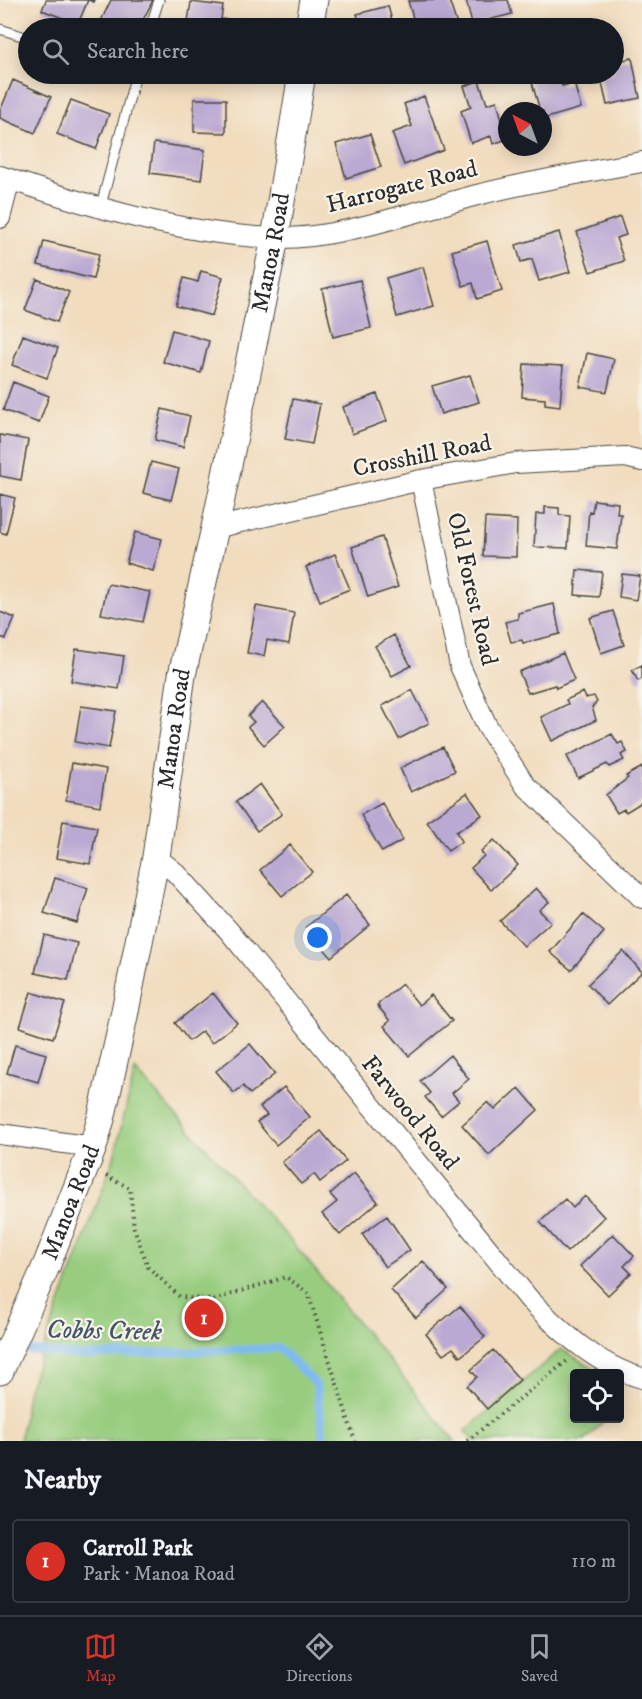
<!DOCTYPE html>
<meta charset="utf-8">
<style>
body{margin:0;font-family:"IM FELL DW Pica",serif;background:#20242c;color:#f1f3f6}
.controls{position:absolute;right:18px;bottom:18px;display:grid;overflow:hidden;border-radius:6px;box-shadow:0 3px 15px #0003}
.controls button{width:54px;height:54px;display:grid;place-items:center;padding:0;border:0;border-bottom:2px solid #363941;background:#171b24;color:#f1f3f6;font:30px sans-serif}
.compass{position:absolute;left:498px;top:102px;width:54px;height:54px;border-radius:50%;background:#171b24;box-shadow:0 3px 15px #0003;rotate:319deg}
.you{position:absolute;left:318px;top:938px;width:21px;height:21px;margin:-15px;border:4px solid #fff;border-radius:50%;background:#1a73e8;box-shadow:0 0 0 9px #1a73e833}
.badge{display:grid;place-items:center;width:39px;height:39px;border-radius:50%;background:#d93025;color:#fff;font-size:20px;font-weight:700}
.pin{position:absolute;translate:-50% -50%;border:3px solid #fff;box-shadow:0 2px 6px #0006}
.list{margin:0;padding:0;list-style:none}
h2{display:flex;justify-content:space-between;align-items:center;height:78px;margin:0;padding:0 24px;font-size:26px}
h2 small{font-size:20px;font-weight:400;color:#9ea1a6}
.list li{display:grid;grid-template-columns:39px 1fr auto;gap:18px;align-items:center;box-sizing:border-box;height:84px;margin:0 12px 12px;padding:0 12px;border:2px solid #363941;border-radius:6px}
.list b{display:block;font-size:22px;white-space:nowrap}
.list p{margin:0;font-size:20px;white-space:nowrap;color:#9ea1a6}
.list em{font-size:20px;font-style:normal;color:#9ea1a6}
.icon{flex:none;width:33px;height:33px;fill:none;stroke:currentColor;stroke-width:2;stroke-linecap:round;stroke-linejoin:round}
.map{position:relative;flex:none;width:642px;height:1441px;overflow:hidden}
.search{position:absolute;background:#171b24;box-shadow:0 3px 15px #0003;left:18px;right:18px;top:18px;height:66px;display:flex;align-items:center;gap:15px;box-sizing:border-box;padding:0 21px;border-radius:33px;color:#9ea1a6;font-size:22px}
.sheet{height:174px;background:#171b24}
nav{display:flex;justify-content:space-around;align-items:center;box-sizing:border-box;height:84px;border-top:2px solid #363941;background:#171b24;font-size:16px;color:#9ea1a6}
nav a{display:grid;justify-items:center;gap:3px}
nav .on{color:#d93025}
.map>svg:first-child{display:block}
.green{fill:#98cd7f;stroke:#627c55;stroke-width:1.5}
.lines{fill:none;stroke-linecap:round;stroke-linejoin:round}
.stream{stroke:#7ebaf1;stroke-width:8}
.building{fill:#baa9d3}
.service-casing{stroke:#494641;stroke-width:11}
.minor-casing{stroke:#494641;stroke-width:22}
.secondary-casing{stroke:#494641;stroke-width:29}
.path{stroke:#494641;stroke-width:4;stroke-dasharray:1.5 4.5;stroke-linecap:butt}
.service{stroke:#fff;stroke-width:9}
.minor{stroke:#fff;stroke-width:20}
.secondary{stroke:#fff;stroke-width:27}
.labels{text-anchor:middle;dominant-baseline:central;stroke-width:4.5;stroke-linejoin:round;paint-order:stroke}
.street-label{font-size:24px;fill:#2b2b2b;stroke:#f7f3e8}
.water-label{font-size:26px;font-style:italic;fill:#445666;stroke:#f7f3e8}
</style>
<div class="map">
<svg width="642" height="1441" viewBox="0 0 642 1441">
<rect width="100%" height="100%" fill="#f7f3e8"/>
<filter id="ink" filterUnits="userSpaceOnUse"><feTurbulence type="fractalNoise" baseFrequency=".0167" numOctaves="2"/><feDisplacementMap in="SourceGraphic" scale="12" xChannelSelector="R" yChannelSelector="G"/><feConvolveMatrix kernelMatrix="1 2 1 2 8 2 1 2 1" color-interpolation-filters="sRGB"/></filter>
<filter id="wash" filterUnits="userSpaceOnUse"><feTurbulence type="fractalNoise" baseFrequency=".008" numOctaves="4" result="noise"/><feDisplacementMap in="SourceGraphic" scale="24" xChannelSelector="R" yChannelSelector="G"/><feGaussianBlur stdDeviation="1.35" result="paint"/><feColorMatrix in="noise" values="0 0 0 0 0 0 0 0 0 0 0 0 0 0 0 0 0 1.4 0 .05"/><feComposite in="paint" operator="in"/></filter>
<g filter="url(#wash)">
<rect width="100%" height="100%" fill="#f1dcbd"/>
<path class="green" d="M135 1070 293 1243 455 1441H20L27 1392 113 1161Z
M561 1349 601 1373 574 1374V1418L606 1419 585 1441H474L465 1431Z"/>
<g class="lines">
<path class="stream" d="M16 1349 80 1356 279 1348 316 1384 324 1441"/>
</g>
<g id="blocks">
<path class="building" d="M46 0H95L94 2 88 0 78 24 42 10Z
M111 0H153L139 28H106L99 25Z
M449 0 458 28H428L427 24 416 28 408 1Z
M466 0H508L512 14 472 24Z
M191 2 223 6 221 19 254 23V28H187Z
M388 6 394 28H361L357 14Z
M632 58 640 98 607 105 600 74H614V62Z
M551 74H558L562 86 574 83 581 108 543 119V111H540L531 79Z
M13 80 51 97 35 133 0 118V111Z
M479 81 487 104 497 101 507 139 493 144 491 136 471 143 461 111 471 107 464 86Z
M424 96 444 150 404 165 392 133 412 126 404 104Z
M194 99H226V133L194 132Z
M71 100 109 114 96 149 57 134Z
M370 134 381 167 346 178 336 144Z
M154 143 205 150 201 180 150 173Z
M620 217 626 235 616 238 624 261 590 272 577 232Z
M559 232 570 272 539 281 532 259 521 262 516 245Z
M44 241 99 254 93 279 38 265Z
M487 241 502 291 477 299 473 283 463 286 452 251Z
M423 267 434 306 397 317 386 278Z
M201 271 223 277 212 316 176 306 184 278 198 282Z
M37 279 69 292 57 322 25 310Z
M360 280 371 328 333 337 322 289Z
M172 330 209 341 201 373 163 362Z
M23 335 58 348 47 378 12 365Z
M587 353 614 359 607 392 580 387Z
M524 364 563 366 560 406 545 404V399L522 397Z
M470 375 479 402 441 414 432 386Z
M13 382 49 396 39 423 3 410Z
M377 394 387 421 352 434 343 407Z
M293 399 320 404 312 444 285 439Z
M162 409 190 416 183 447 155 440Z
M0 435 28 440 21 480 0 476Z
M151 462 179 469 171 500 143 493Z
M0 494 15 498 6 534 0 532Z
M594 500 618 503 617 514H621L617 549 586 546 589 511 592 512Z
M545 507 559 508V515L570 516 568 548 534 547 536 514H545Z
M485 518 517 520 516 557 483 556Z
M135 532 162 539 153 571 126 563Z
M382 537 398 587 368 597 352 547Z
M335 554 350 589 320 601 306 567Z
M577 570 602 572 599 597 575 595Z
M622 574 640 576 636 600 619 597Z
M108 584 150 592 143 622 101 614Z
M554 604 560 634 523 643 522 640 511 642 505 622 518 619V613Z
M256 606 294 613 289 644 267 640 264 656 247 653Z
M613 611 624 645 601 653 590 618Z
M0 612 15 618 6 639 0 637Z
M394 635 411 666 392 676 375 646Z
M76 649 124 656 119 689 71 681Z
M563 653 574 680 556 688 555 685 528 693 519 672Z
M642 665V679L638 681 632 670Z
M412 690 429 723 399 739 382 706Z
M583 692 586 698 594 696 597 702 592 707 596 720 552 741 541 717 568 704 566 700Z
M262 702 285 726 264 745 248 727 254 722 248 716Z
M81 706 116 711 109 748 75 742Z
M612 734 618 744 622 742 627 752 621 755 624 760 609 767 607 764 578 778 567 756Z
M443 747 455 771 411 792 400 768Z
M72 763 106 769 100 806 66 800Z
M642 767V802L626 812 624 809 617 813 606 795 628 778 626 776Z
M260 784 282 814 257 831 236 802Z
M467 793 482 815 456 832 462 841 448 851 427 821Z
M382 803 403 840 382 852 361 815Z
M63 821 97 827 90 864 56 858Z
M494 840 518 865 491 890 471 868 484 856 481 852Z
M290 845 312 872 282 896 260 870Z
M55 878 88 888 77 923 44 913Z
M536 888 549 902 539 910 551 922 524 946 500 921Z
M346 895 370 925 331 957 306 927Z
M583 914 604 932 571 970 550 952Z
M44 935 77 943 68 980 35 973Z
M623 951 642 972 607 1005 588 984Z
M402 984 419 1005 431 995 452 1021 409 1056 384 1026 390 1021 377 1005Z
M31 992 65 1003 53 1038 20 1027Z
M213 993 237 1023 212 1043 202 1031 189 1041 175 1023Z
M250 1044 275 1074 250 1094 243 1086 234 1093 216 1071Z
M15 1045 46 1054 38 1082 7 1073Z
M450 1055 469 1079 452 1093 459 1101 441 1116 425 1097 430 1093 420 1081Z
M284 1087 310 1117 276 1145 257 1122 267 1115 260 1107Z
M519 1088 538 1110 489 1155 462 1125 488 1102 495 1110Z
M321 1131 346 1161 320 1182 314 1174 301 1184 282 1162Z
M354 1173 378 1202 340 1235 322 1214 337 1202 330 1194Z
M585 1196 604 1217 567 1252 540 1222 565 1199 573 1208Z
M387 1216 410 1250 385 1267 362 1234Z
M613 1234 634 1256 624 1266 631 1273 608 1295 580 1266Z
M423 1261 448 1289 416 1318 391 1290Z
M460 1306 485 1337 460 1357 453 1348 443 1355 426 1334Z
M493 1350 520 1380 487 1409 467 1386 477 1377 471 1370Z"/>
</g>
</g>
<g filter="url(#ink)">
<use href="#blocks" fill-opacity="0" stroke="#494641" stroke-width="1.5"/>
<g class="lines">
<defs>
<path id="service" d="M150 28 159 0
M0 29 28 38
M100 209 136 74"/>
<path id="minor" d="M0 176C88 206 180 234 274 238 337 240 416 211 477 195 531 181 587 172 642 162
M0 218 10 179
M421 480 460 666 487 726 525 785 642 898
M215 528 421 480 516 463 625 457 642 461
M156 857 176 873 229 931 529 1299C560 1331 598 1366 642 1378
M0 1134 93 1147"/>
<g id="secondary">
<path d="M309 28 314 0"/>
<path id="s1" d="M0 1371 47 1264 93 1147 102 1115 124 1016 156 857 182 675 215 528 275 238 302 74"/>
</g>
</defs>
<use href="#service" class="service-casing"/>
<use href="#minor" class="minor-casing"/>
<use href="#secondary" class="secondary-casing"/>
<path class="path" d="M106 1176 130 1188 134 1228 148 1267 180 1297 213 1300 286 1277 308 1293 355 1441
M467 1441 567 1361"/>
<use href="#service" class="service"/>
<use href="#minor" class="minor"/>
<use href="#secondary" class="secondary"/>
</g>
</g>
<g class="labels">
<g class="street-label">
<text transform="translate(402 187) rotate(-14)">Harrogate Road</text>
<text stroke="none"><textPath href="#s1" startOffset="1155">Manoa Road</textPath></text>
<text transform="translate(422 456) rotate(-11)">Crosshill Road</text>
<text transform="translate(472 589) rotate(77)">Old Forest Road</text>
<text stroke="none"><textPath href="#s1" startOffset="669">Manoa Road</textPath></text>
<text transform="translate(410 1113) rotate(51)">Farwood Road</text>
<text stroke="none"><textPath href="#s1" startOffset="183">Manoa Road</textPath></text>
</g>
<g class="water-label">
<text transform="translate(104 1331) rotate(1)">Cobbs Creek</text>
</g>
</g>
</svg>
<div class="controls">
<button><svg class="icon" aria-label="locate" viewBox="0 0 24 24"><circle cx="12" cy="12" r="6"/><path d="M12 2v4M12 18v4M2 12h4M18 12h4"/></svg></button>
</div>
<svg class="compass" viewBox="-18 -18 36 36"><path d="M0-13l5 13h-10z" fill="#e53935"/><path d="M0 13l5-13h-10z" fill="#9ea1a6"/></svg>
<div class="you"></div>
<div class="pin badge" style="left:204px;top:1318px">1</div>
<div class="search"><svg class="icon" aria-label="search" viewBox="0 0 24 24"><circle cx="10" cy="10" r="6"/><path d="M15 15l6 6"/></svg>Search here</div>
</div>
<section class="sheet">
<h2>Nearby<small></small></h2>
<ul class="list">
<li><span class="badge">1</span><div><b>Carroll Park</b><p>Park · Manoa Road</p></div><em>110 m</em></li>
</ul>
</section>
<nav>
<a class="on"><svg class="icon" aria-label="map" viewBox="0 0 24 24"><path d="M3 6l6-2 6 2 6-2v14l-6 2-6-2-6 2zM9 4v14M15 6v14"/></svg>Map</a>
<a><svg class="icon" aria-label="directions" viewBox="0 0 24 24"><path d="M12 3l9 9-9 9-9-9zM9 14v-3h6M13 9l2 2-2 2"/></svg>Directions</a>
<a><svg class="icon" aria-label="saved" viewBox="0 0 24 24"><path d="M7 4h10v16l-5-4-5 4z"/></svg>Saved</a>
</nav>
